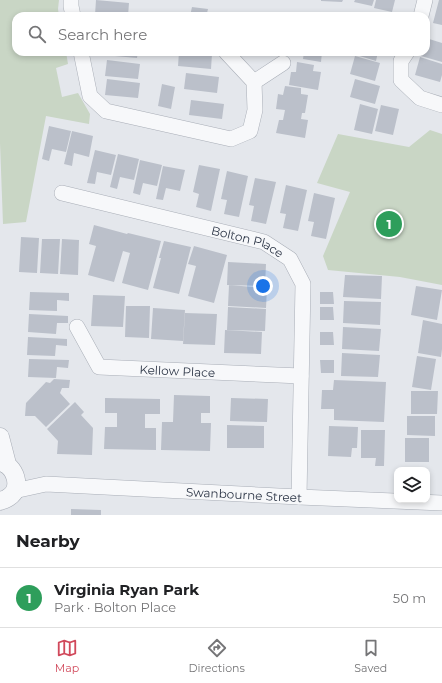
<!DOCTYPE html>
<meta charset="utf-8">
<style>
body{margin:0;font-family:Montserrat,sans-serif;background:#f2f2f2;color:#202124}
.controls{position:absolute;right:12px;bottom:12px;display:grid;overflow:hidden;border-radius:8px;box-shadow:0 2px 6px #0003}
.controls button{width:36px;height:36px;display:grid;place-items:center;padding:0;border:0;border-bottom:1px solid #e0e0e0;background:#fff;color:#202124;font:20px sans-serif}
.you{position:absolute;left:263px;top:286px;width:14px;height:14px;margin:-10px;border:3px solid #fff;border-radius:50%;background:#1a73e8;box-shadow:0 0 0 6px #1a73e833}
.badge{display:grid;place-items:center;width:26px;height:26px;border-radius:50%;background:#d1495b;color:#fff;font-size:13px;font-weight:700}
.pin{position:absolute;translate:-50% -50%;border:2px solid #fff;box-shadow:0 1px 4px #0006}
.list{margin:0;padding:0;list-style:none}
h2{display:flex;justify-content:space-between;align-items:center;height:52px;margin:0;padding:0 16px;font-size:17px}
h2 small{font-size:13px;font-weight:400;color:#757577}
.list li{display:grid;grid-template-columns:26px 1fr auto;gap:12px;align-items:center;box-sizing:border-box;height:60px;padding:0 16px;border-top:1px solid #e0e0e0}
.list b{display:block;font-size:15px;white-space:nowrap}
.list p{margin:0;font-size:13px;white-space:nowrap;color:#757577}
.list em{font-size:13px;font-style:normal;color:#757577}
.icon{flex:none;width:22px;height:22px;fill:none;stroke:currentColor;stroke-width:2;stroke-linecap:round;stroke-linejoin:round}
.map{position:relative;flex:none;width:442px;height:515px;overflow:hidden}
.search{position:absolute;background:#fff;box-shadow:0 2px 6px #0003;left:12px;right:12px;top:12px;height:44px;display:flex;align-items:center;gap:10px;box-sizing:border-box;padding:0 14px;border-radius:12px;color:#757577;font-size:15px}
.sheet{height:112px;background:#fff}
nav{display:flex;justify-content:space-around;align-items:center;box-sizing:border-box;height:56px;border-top:1px solid #e0e0e0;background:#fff;font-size:11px;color:#757577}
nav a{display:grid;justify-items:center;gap:2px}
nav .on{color:#d1495b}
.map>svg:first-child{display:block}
.green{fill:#c9d6c5}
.building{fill:#bbc0ca}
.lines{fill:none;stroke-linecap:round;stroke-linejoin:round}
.minor-casing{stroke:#a9aeb7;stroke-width:16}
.tertiary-casing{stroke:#a9aeb7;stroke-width:19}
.minor{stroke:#f7f8fa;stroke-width:15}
.tertiary{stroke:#f7f8fa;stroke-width:18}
.labels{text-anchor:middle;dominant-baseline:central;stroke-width:4;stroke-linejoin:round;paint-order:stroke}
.street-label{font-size:12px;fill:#2b3445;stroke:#f4f6f9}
</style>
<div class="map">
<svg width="442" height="515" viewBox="0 0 442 515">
<rect width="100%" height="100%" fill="#e4e7ec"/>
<path class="green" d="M0 0H59L58 9 59 16H16V52H66L68 64 56 68 62 97 78 93 90 114 89 124 46 116 26 222 3 224 0 143Z
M430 130 442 134V285L400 277 328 270 323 256 350 192 317 183 338 134 409 147Z"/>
<path class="building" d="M96 0 129 3 128 16H104L95 15Z
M321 0H343L342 2 321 1Z
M355 0H374L372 6 354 2Z
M376 0H395L392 12 374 8Z
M439 0H442V25L433 23Z
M192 7 208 9 207 13 215 15V16H190Z
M426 38 442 43V62L421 56 422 52H426Z
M105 52H138L137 58 104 55Z
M179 52H199L212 54 211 69 178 66Z
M304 52H322L321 62 303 59Z
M351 52H378L376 61 350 53Z
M355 56 380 63 375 81 350 74Z
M420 57 442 64V75L440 82 415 75Z
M107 60 140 64 138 79 105 76Z
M297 62 314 65 313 71 321 72 318 90 289 85 291 72H296Z
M186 73 219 77 217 93 184 89Z
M107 79 140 83 138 98 105 95Z
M355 79 380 86 375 104 350 97Z
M162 84 175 87 171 109 158 106Z
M285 86 301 88V94L308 95 305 113H302L301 119 308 120 305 138 276 133 279 120H283L285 110 276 109 278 94 283 95Z
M191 100 224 104 222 119 189 115Z
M360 104 378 109 372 134 354 130Z
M381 105 399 109 393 135 375 131Z
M49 126 71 131 66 152 52 149 49 161 42 159Z
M72 131 93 136 89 157 74 153 72 166 64 164Z
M95 150 116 155 111 175 97 172 95 184 87 183Z
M118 154 139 159 134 180 120 177 117 189 110 187Z
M140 160 162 165 157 186 143 183 140 195 133 193Z
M199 165 220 169 211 211 196 207 199 194 193 192Z
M163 166 185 170 180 191 166 188 163 200 156 199Z
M227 171 248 176 239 217 224 214 227 200 221 199Z
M255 178 276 182 266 224 251 221 254 206 249 205Z
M286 185 307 190 298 231 283 228 286 214 280 213Z
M314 193 335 198 326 239 311 236 314 222 308 221Z
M94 225 127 234 128 233 161 241 148 290 122 283 130 253 123 251 114 282 88 275 96 246 89 244Z
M21 237 39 238 37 273 19 272Z
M42 239H60L58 274 40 273Z
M62 239 79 240 78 275 60 274Z
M164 241 191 247 179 294 153 288 161 258H159Z
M194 246 227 255 214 303 188 296 196 266 188 264Z
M228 262 266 264 265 286 227 285Z
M345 275 382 276 381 299 343 297Z
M229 285 267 288 266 308 228 306Z
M416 286 442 290 437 320 411 315Z
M30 292 69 293V301L57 300V311L29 310Z
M320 292H333L334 304H320Z
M93 295 125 296 123 327 91 326Z
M344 301 381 302 380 325 343 323Z
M126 306H150L149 338 125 337Z
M228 307 266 309 265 331 227 330Z
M320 307H333L334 320H320Z
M153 308 185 310 183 341 151 339Z
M185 313 217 314 215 345 183 344Z
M29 314 68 316V323H57L56 334 28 332Z
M423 320 442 324V349L441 357 418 353Z
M343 327 381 329 379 351 342 349Z
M225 330 262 332 261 354 224 353Z
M320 332H333L334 345H320Z
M28 337 67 339V346L56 345 55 356 27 355Z
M342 353 380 355 378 377 341 376Z
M417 356 436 359 431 390 412 387Z
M29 359 69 360 68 368 57 367 56 378 28 377Z
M320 360H334V373H321Z
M54 379 70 380 69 388H62L60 393 70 404 46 427 35 416H25L26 403 46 382 50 383Z
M334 380 386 382 384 422 334 420V409H321L322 390H333Z
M411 391H438L437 414H411Z
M174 395 210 396V413H201V423H211L210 451 161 450 162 422H173Z
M105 398 160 399V414H145V428H156V450L104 449 105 427H117V413H105Z
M231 398 268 399 267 422 230 421Z
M75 402 84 412 81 415 93 428 92 455 57 454 58 441 47 429Z
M407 416H435V436L407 435Z
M227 425 264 426V448H227Z
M329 426 358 427 357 448H352L351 457 328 456Z
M361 430H385L384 466H375L376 458H361Z
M405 438H429V462H405Z
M71 509 101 510V515H71Z"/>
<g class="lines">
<defs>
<g id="minor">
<path d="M71 0V6L73 16"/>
<path d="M421 16 425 0"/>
<path d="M81 52 90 96 106 111 231 139 250 131 255 110 254 82 226 52"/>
<path d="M407 52 401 61V80L420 98 442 105"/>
<path d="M254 82 283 63"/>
<path id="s1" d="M62 193 264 242 290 259 303 284 299 497"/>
<path id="s2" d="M77 327 99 367 301 376"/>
<path id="s3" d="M14 491 46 484 299 497 442 503"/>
</g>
<path id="tertiary" d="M0 437 7 464
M0 462C15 465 23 488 9 497 7 499 3 500 0 501"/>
</defs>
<use href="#minor" class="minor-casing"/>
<use href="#tertiary" class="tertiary-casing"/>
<use href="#minor" class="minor"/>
<use href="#tertiary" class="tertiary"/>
</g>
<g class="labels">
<g class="street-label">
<text stroke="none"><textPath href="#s1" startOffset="192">Bolton Place</textPath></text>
<text stroke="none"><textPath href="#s2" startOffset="124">Kellow Place</textPath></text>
<text stroke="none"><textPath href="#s3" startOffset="231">Swanbourne Street</textPath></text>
</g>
</g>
</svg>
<div class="controls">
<button><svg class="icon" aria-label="layers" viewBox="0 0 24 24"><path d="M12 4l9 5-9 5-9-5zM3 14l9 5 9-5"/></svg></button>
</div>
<div class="you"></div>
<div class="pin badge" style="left:389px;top:224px;background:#2e9e5b">1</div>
<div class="search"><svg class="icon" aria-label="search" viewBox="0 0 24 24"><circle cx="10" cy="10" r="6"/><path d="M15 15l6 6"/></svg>Search here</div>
</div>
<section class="sheet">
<h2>Nearby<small></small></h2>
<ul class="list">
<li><span class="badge" style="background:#2e9e5b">1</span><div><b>Virginia Ryan Park</b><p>Park · Bolton Place</p></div><em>50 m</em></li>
</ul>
</section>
<nav>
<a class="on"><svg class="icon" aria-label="map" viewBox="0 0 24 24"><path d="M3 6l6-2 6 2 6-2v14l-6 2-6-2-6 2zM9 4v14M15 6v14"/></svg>Map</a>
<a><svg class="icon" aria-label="directions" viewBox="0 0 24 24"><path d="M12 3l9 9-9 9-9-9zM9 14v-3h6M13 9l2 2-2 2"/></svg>Directions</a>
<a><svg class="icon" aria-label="saved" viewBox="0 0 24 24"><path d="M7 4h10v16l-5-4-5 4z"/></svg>Saved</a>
</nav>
